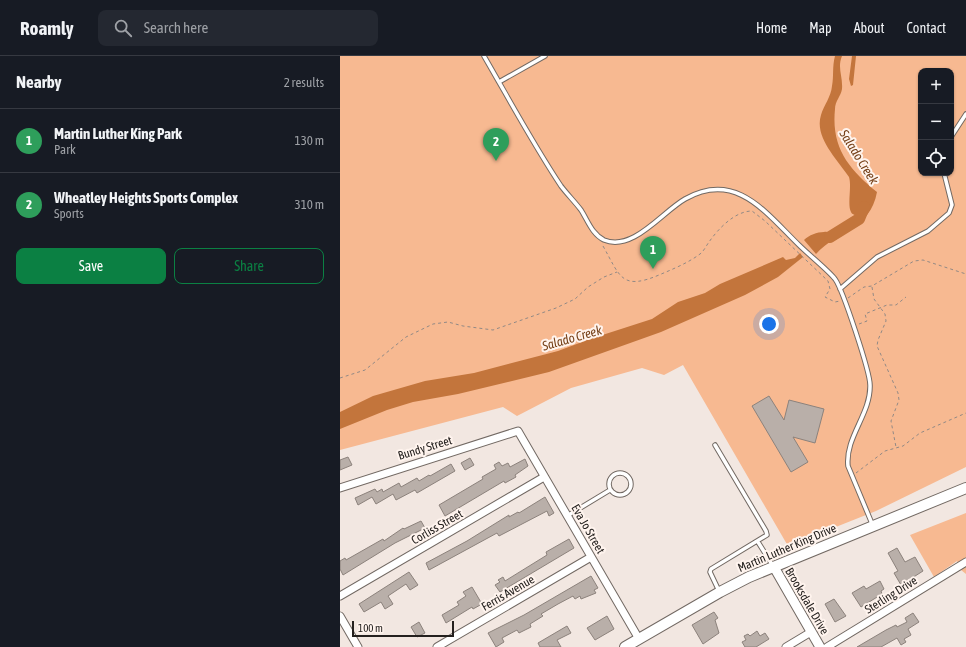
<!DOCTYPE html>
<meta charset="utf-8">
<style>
body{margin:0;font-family:"Asap Condensed",sans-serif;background:#242831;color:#f1f3f6}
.controls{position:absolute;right:12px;top:12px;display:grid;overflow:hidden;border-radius:8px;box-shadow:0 1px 3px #0004}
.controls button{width:36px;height:36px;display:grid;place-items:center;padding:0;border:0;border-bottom:1px solid #363941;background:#171b24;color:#f1f3f6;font:20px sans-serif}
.scale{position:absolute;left:12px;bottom:10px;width:102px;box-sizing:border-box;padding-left:4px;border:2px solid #24201e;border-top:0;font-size:11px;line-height:14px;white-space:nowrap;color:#24201e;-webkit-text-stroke:3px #fff4ee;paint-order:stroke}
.you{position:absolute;left:429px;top:268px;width:14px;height:14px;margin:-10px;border:3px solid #fff;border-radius:50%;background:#1a73e8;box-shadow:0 0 0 6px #1a73e833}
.badge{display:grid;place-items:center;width:26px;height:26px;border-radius:50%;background:#0b8043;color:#fff;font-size:13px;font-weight:700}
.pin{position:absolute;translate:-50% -33px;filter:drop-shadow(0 1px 2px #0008)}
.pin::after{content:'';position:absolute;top:21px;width:14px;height:12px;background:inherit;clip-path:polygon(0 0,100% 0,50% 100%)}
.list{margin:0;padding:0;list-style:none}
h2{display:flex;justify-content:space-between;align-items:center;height:52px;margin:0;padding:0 16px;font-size:17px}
h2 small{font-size:13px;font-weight:400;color:#9ea1a6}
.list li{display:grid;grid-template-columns:26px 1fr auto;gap:12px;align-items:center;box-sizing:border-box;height:64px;padding:0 16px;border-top:1px solid #363941}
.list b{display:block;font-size:15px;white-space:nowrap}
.list p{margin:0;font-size:13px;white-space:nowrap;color:#9ea1a6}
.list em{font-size:13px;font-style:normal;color:#9ea1a6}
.actions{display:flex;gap:8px;padding:12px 16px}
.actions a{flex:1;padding:9px 0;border:1px solid #0b8043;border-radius:8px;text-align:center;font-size:14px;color:#0b8043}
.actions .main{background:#0b8043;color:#fff}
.icon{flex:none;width:22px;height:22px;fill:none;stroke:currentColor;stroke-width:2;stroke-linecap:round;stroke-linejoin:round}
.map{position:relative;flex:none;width:626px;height:591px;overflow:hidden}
header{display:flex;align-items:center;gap:24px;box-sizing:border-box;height:56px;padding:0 20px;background:#171b24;border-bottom:1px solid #363941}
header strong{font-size:19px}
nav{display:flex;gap:22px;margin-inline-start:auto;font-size:14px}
.search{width:280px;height:36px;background:#242831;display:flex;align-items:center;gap:10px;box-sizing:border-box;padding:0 14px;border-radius:8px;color:#9ea1a6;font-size:15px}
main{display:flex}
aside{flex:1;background:#171b24}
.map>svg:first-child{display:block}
.green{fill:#f7b991;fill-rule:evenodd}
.water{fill:#c3753c}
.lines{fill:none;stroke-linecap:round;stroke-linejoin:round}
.river{stroke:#c3753c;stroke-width:12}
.building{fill:#b9afa9;stroke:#8c827c}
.service-casing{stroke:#726963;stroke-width:5.5}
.minor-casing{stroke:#726963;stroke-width:9}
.tertiary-casing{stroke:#726963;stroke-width:11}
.secondary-casing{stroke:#726963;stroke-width:12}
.path{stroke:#918985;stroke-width:1;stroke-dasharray:3 3;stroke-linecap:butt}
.service{stroke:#fff;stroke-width:3.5}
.minor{stroke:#fff;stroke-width:7}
.tertiary{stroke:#fff;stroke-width:9}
.secondary{stroke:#fff;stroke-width:10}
.labels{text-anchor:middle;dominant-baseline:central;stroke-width:4;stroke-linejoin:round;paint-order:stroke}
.street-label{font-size:12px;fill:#24201e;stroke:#fff4ee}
.water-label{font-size:13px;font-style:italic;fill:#764119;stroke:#fff4ee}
</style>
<header>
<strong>Roamly</strong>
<div class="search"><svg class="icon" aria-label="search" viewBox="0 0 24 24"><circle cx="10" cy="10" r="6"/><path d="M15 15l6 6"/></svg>Search here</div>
<nav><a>Home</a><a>Map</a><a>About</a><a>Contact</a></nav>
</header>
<main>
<aside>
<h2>Nearby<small>2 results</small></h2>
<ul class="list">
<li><span class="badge" style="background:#2e9e5b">1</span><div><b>Martin Luther King Park</b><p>Park</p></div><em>130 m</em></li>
<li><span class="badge" style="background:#2e9e5b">2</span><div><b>Wheatley Heights Sports Complex</b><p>Sports</p></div><em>310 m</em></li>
</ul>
<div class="actions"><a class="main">Save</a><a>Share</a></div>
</aside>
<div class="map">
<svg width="626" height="591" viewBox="0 0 626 591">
<rect width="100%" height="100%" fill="#f2e7e1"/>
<path class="green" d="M0 0H626V411L536 455 448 490 343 309 324 319 302 312 231 332 177 360 163 351 0 394ZM581 15H611V117H581Z
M626 457V518L621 514 617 505 594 521 570 479Z"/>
<path class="water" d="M495 0H502C497 12 503 20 502 33 501 40 495 45 495 53 491 92 509 113 537 136 530 174 498 174 476 198L464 184C469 179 477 176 484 176 487 175 490 177 493 177 503 175 514 169 519 160 516 159 512 159 511 156 507 148 512 131 509 121 497 103 474 81 481 59 484 49 491 41 492 30 494 20 492 11 495 0Z
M512 0H516L513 29 511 30 509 23Z
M460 197 463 201 438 221 405 239 321 276 209 316 118 338 73 346 47 354 0 373V356L33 340 85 325 134 317 218 295 250 283 312 263 338 246 365 237 380 228 443 201 446 204 455 202Z"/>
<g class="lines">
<path class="river" d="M490 181 519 163 524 151"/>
</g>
<path class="building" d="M429 340 444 364 449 344 484 353 475 387 453 381 468 406 451 416 412 350Z
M8 401 12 409 0 414V404Z
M130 402 134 409 125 414 121 407Z
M185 403 188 410 175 419 176 421 165 427 164 425 105 460 99 449 143 423 142 421 156 413 154 409 159 406 162 410 168 407 170 411Z
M111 408 115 415 77 437 75 434 56 444 53 438 36 448 32 441 18 449 15 442 35 433 37 436 42 433 43 436 59 427 61 431 77 422 79 425 89 419 90 420Z
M205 441 214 457 209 460 207 455 159 480 157 477 89 514 86 507 127 485 169 459V461L178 456 179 457Z
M81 465 85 472 55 487 3 519 0 513V505L5 502 6 504 43 483 44 485 63 472 64 473Z
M229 483 234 492 160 536 155 529 160 526 158 524 163 521 165 525 207 499 206 496Z
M557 492 565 506 575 501 583 515 561 529 554 517 558 515 548 497Z
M69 516 78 529 70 534 66 528 48 540 53 548 45 553 41 546 24 556 19 548Z
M251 520 258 532 254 534 256 537 241 543 240 540 235 543 233 540 218 548 201 558 203 560 190 568 191 571 179 577 177 574 162 582 164 586 156 591 148 577 184 559Z
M540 525 544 533 541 535 542 538 521 551 512 537 524 530 526 533Z
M132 531 142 548 133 553 132 551 106 567 102 559 119 549 117 546 126 540 123 536Z
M494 543 506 560 495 566 485 548Z
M374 556 378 562 375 564 379 577 363 588 352 569Z
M573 557 579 566 568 573 571 579 564 583 566 586 561 589 557 582 541 591H517L546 574 556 569 557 571 567 566 565 562Z
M267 560 274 573 255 584 247 572Z
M79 566 85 577 77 581 71 571Z
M227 570 231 577 217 584 221 591H200L198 587Z
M417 575 420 580 425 577 429 583 416 591H405L402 586 406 584 404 580 408 578 410 580Z"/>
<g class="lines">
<defs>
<path id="service" d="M144 0C169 43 193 88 221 130 227 138 235 146 241 154 248 165 252 178 264 184 293 196 322 156 345 143 396 114 426 157 459 189 469 199 488 214 495 223 503 234 530 316 530 329 531 358 505 381 508 410L533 470
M159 26 205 0
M611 81 626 58
M500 233 537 201 588 175 609 157 612 149 604 117
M375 389 426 475 427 479 371 513 370 516 379 535
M269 428a11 11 0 1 1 22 0a11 11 0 1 1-22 0Z
M227 460 270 434
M418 486 433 510"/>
<path id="minor" d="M0 432 178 375 299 583
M0 540 204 421
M0 560 18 591
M97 591 251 501
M446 591 471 576
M487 591 626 506"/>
<path id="tertiary" d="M434 511 480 591"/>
<path id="secondary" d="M285 591 380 536 409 521 626 432"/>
</defs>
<use href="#service" class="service-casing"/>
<use href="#minor" class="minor-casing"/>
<use href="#tertiary" class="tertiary-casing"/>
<use href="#secondary" class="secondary-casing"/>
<path class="path" d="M263 190C280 220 281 235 319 219 333 213 348 207 360 198 364 195 366 190 369 186 378 173 395 155 412 155L425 165 488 225 490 233 485 241 495 246 500 245
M532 231 534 243 545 258 546 265 538 284 537 290 558 337 559 344 551 365 556 391
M508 242 524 231 532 230 574 205 583 204 626 218
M519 268 527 265 525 258 547 249H556L566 241
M0 322 25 314 66 281 93 268 108 266 123 270 153 274 216 252 235 243 248 231 264 221 277 216
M516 417 545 395 563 390 580 377 626 357"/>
<use href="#service" class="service"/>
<use href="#minor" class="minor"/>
<use href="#tertiary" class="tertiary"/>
<use href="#secondary" class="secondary"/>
</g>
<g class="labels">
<g class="street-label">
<text transform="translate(85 392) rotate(-17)">Bundy Street</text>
<text transform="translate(97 471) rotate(-30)">Corliss Street</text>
<text transform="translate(248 473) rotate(60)">Eva Jo Street</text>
<text transform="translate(447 492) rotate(-23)">Martin Luther King Drive</text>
<text transform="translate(168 537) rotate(-30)">Ferris Avenue</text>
<text transform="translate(551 539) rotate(-32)">Sterling Drive</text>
<text transform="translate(467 545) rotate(60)">Brooksdale Drive</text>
</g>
<g class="water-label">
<text transform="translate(519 101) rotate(58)">Salado Creek</text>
<text transform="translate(232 282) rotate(-16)">Salado Creek</text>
</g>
</g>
</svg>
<div class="controls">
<button>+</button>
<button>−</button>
<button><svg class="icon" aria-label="locate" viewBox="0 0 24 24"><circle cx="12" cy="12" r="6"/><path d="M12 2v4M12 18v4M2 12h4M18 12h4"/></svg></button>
</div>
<div class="scale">100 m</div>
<div class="you"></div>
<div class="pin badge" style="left:313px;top:213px;background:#2e9e5b">1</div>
<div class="pin badge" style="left:156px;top:105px;background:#2e9e5b">2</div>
</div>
</main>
